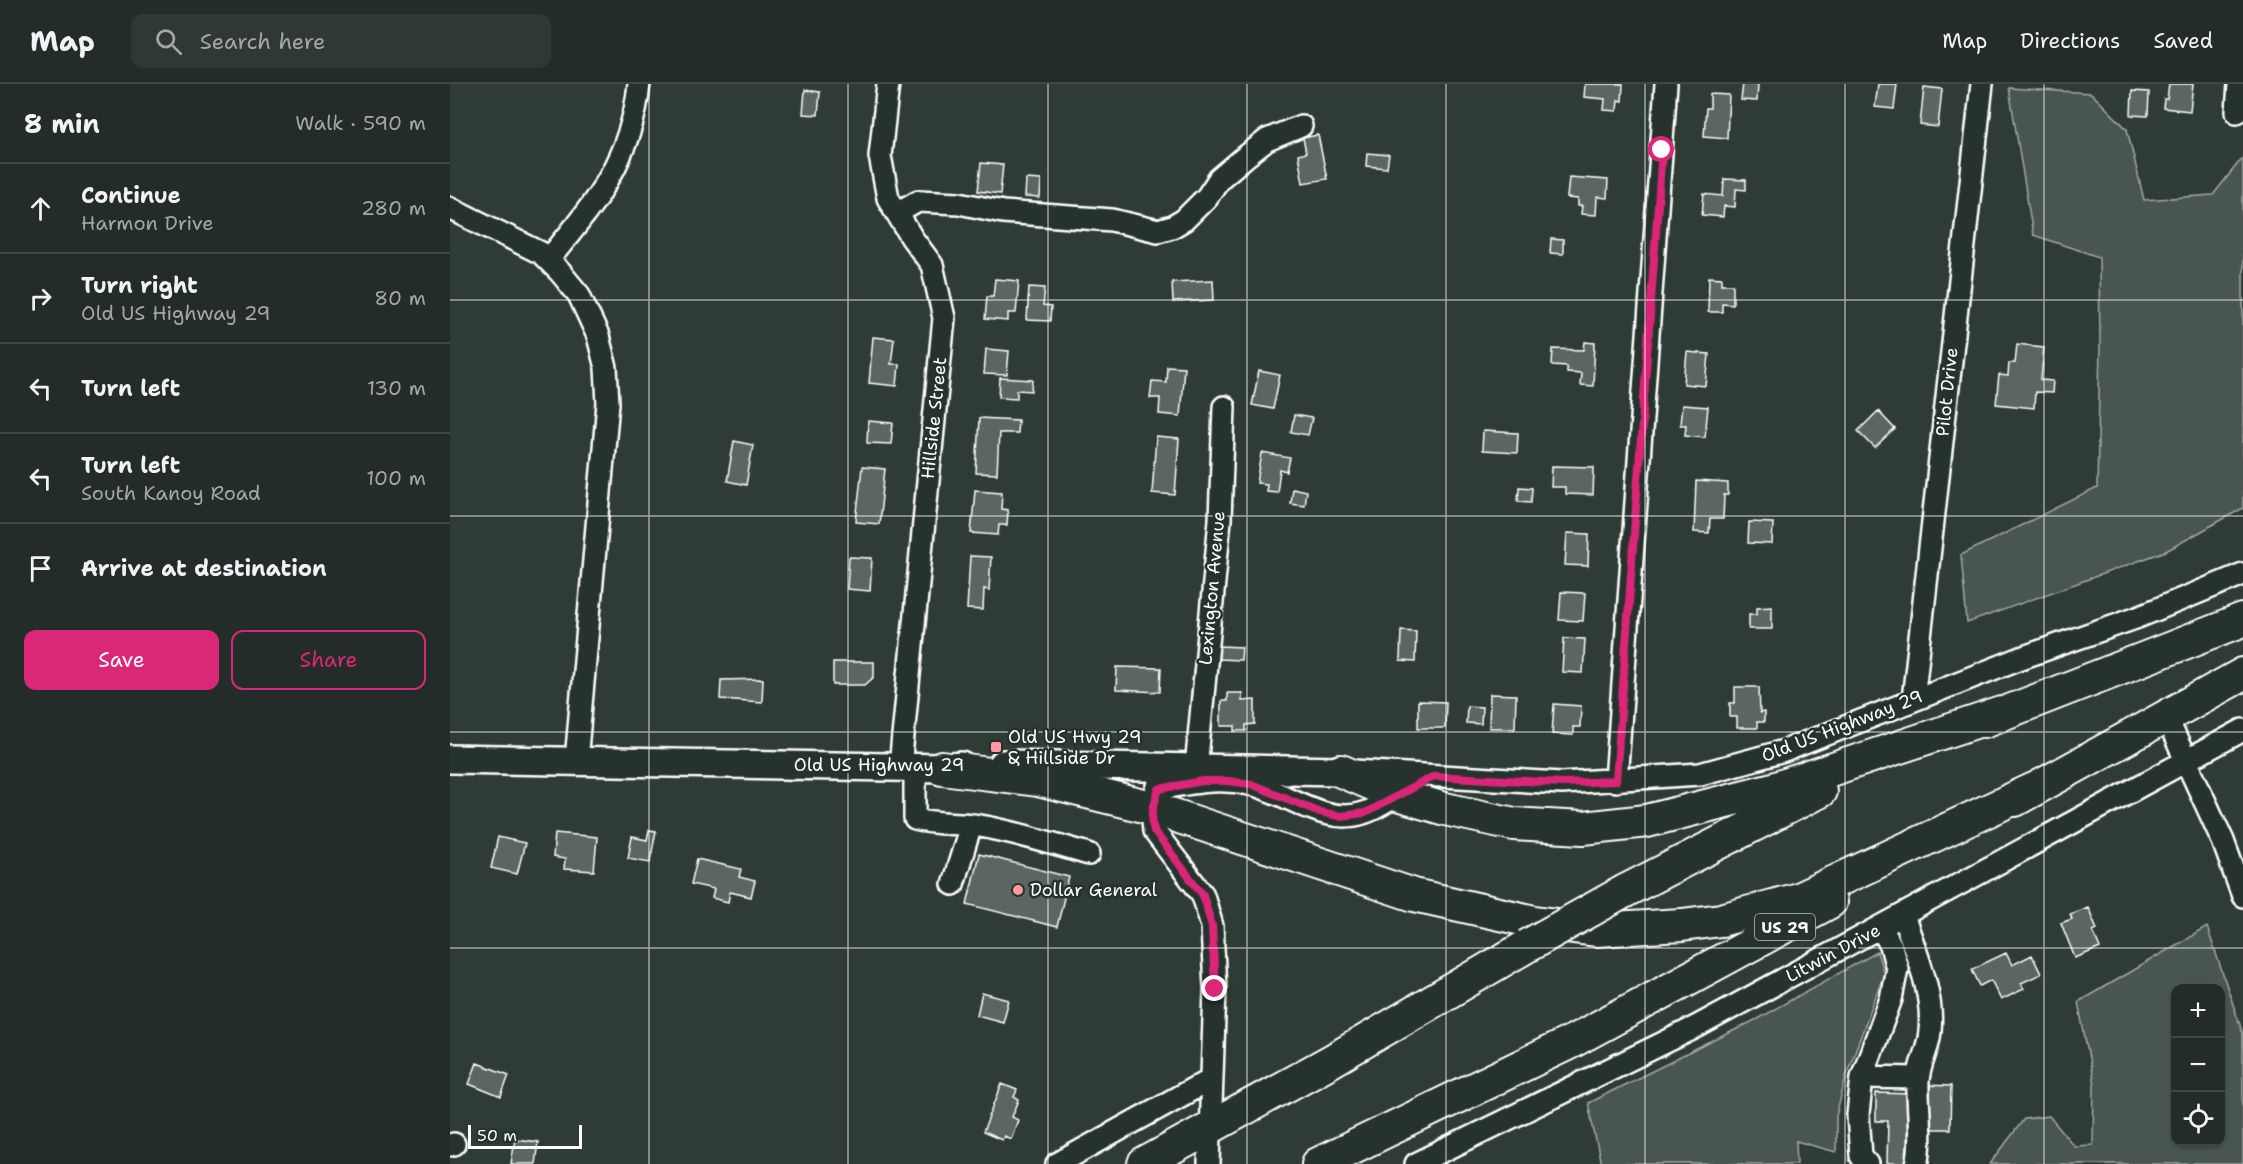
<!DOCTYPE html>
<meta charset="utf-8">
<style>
body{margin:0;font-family:"Shantell Sans",sans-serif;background:#2f3834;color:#f1f3f6}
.controls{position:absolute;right:18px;bottom:18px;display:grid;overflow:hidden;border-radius:12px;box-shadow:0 2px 4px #0004}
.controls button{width:54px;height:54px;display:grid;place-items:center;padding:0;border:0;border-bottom:2px solid #404845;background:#232c28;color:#f1f3f6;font:30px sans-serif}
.scale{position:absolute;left:18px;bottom:15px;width:114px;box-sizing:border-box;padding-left:6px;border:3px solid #fff;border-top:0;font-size:16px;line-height:21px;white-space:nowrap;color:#fff;-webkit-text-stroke:4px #26332d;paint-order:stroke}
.stop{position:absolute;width:18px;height:18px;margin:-14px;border:4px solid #db2777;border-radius:50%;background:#fff}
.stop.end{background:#db2777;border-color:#fff;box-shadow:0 2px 6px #0008}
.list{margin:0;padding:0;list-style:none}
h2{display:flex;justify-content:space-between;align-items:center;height:78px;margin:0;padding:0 24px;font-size:26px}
h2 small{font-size:20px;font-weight:400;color:#a3a7a8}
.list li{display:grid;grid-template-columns:39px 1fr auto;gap:18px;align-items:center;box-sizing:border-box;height:90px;padding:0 24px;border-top:2px solid #404845}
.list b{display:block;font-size:22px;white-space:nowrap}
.list p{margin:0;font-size:20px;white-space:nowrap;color:#a3a7a8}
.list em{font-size:20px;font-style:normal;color:#a3a7a8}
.actions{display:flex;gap:12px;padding:18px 24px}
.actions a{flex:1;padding:14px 0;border:2px solid #db2777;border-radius:12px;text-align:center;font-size:21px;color:#db2777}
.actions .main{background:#db2777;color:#fff}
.icon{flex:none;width:33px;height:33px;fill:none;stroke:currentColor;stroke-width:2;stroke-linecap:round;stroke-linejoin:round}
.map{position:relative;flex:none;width:1793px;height:1080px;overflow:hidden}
header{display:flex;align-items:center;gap:36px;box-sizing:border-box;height:84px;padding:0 30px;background:#232c28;border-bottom:2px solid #404845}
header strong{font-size:28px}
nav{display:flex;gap:33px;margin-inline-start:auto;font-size:21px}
.search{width:420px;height:54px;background:#2f3834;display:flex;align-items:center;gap:15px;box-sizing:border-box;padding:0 21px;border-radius:12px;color:#a3a7a8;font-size:22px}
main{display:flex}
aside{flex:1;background:#232c28}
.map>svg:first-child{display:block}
.green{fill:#4a544f;stroke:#a4aaa7;stroke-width:1.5;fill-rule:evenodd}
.building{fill:#5b6661;stroke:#fff;stroke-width:1.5}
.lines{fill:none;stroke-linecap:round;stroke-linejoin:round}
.minor-casing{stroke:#fff;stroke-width:26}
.major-casing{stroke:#fff;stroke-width:32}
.highway-casing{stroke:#fff;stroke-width:36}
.minor{stroke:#26332d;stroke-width:21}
.major{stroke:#26332d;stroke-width:27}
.highway{stroke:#26332d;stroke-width:32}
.highway-bridge-casing{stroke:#fff;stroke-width:36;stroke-linecap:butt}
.highway-bridge{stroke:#26332d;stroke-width:32}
.route{stroke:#db2777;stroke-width:8}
.grid{fill:none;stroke:#fff;stroke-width:1.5;stroke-opacity:0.55}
.poi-dot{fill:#ff9aa2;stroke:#26332d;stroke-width:2}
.labels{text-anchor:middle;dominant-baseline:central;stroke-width:5;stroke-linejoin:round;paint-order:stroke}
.shield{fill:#26332d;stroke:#bec2c0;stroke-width:1.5}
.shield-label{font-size:16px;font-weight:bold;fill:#fff}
.street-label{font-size:18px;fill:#fff;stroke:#26332d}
.poi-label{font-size:18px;fill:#fff;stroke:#26332d;text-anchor:start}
</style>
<header>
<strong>Map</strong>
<div class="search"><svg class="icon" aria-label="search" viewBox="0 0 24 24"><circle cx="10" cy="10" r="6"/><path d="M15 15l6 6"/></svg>Search here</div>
<nav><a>Map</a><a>Directions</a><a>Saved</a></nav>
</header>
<main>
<aside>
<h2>8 min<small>Walk · 590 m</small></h2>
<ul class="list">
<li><svg class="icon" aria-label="ahead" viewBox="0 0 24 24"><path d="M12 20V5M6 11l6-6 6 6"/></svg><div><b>Continue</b><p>Harmon Drive</p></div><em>280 m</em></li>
<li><svg class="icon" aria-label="right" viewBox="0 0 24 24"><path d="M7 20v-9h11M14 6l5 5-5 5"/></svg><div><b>Turn right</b><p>Old US Highway 29</p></div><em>80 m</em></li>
<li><svg class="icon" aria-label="left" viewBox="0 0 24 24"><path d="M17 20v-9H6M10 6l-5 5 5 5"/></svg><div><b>Turn left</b></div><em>130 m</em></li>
<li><svg class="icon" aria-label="left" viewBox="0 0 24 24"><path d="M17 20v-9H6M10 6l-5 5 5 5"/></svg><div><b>Turn left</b><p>South Kanoy Road</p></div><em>100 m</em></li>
<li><svg class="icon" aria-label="arrive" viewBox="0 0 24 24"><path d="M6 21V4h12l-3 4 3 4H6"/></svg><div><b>Arrive at destination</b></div></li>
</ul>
<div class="actions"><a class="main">Save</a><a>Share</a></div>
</aside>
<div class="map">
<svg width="1793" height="1080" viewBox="0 0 1793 1080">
<rect width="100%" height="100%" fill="#2f3b35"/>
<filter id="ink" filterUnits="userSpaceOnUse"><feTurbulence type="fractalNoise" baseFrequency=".0167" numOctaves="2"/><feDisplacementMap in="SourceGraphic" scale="12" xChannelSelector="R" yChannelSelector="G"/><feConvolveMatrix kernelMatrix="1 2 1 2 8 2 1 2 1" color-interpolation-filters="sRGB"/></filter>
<g filter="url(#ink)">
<path class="green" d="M1559 4 1641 9 1677 45 1694 116 1763 111 1793 73V424L1716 467 1517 539 1511 471 1647 404 1650 262 1649 173 1583 151Z
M1757 843 1793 950V1080H1540L1574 1035 1599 1032 1624 1062 1643 1061 1644 1000 1628 918ZM1726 904H1770V1058H1726Z
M1427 868 1434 890 1397 989 1386 1032V1068L1346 1057 1347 1080H1151L1138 1019 1307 935Z"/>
<path class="building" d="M1135 0H1173L1172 17 1168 16 1167 27 1154 26 1155 15 1134 13Z
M1293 0H1308L1307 17 1291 16Z
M1428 0H1447L1444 25 1425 23Z
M1719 0H1743L1740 27 1713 24 1714 15H1717Z
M1474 3 1492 5 1488 43 1470 41Z
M355 6 370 8 368 31 353 30Z
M1682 7 1699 8 1698 32 1681 31Z
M1260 10 1279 11 1277 54 1254 52 1256 24H1260Z
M868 51 877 95 853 99 848 71 856 69 853 54Z
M917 69 939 71 937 84 916 82Z
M531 79 553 81 550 110 528 107Z
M1119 93 1158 96 1157 114 1147 113 1146 131 1131 130 1132 122H1128V115L1117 114Z
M576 95 591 96 590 114 575 113Z
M1274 95 1296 96V106L1286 105 1285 123 1274 122 1273 133 1252 131 1254 110 1273 112Z
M1101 155 1113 156V170L1100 169Z
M1259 193 1272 194V200H1283V220L1272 219V228H1258Z
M545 195 569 197 566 229H558V237L535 235 537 212H543Z
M763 196 764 216 723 218 722 198Z
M579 203 595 204 593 222 601 223 600 237 577 236Z
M423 253 444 255 441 280H449L447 302 419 299Z
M1135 258 1145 259 1143 302 1130 301 1131 289 1117 288V282L1102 281 1103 265 1134 266Z
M1567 260 1594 263 1591 296 1603 297 1602 309 1585 308 1584 324 1546 320 1549 291 1558 292 1559 279H1565Z
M536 265 559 267 557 291 534 290Z
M1237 268 1259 270 1256 302 1234 300Z
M717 282 734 283 730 332 709 330 710 314H700L702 297 716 298Z
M809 287 830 291 823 325 802 321Z
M550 294 583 296 582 307 567 306V314L549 313Z
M1232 321 1258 323 1255 353 1235 351 1236 341H1230Z
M1428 327 1445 345 1425 364 1408 347Z
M844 331 862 334 858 351 841 348Z
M529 334 568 336 567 349H549L547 390 526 389Z
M418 337 443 339 441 360 417 359Z
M1033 347 1068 349 1067 369 1032 367Z
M706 353 729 355 725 411 702 409Z
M284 357 303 361 296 401 277 397Z
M812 369 840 374 837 388 830 386 827 408 816 407 817 400 807 399Z
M1102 382 1144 383 1143 411 1115 410V403H1101Z
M412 383 435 385 429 440 406 438Z
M1246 397 1278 399V411H1274L1273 435H1260L1259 449 1244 448Z
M1069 403 1082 404 1081 418 1068 417Z
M842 404 856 407 854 421 840 419Z
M525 406 552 408 551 425 558 426 557 441H549L548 451 521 449Z
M1299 438 1323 439 1322 460 1298 459Z
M1117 449 1139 450 1138 482 1115 481Z
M520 472 541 473 539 506 534 505 533 526 517 525Z
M399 473 422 474 420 507 397 505Z
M1111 508 1135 509 1133 537 1109 536Z
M1322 522V545H1299V530H1307V523Z
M951 546 966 547 965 578 950 577Z
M1114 554 1135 555 1133 589 1112 588Z
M769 562 792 563 791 576 768 575Z
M383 578H424V593L415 601H383Z
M667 583 711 584 710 608 666 606Z
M313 595 312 618 270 615 271 596Z
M1285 603H1309L1310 629 1314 628V638H1307V644H1287V633H1280V619H1285Z
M777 609H792V617L805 616V640L796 641V647H785V642H771V617H777Z
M1040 610 1066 611 1065 644H1039Z
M968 617 996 618 995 644H968Z
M1104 620 1131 622 1130 643H1123V651L1102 650Z
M1017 622 1032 623 1031 640 1016 639Z
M199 746 206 747 200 778 178 774 182 753 197 756Z
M105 749 147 753 144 787 114 785 115 775 103 773Z
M48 753 75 759 67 790 41 784Z
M529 770 619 793 607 843 517 820Z
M247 775 291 785 289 793 305 797 301 813 280 808 278 818 262 814 264 805 241 800Z
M1638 823 1647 845 1643 847 1650 864 1625 874 1611 839 1622 835 1620 830Z
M1556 869 1562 881 1582 871 1591 890 1571 899 1574 905 1551 916 1541 896 1530 902 1522 885Z
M532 909 559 916 553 938 527 931Z
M27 979 59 991 51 1013 19 1000Z
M552 1000 567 1006 564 1013 569 1016 562 1033 568 1036 561 1055 554 1052 552 1056 533 1048Z
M1474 1001 1501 1002 1500 1045H1473Z
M1426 1009 1463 1010 1462 1080 1437 1079 1438 1037H1426Z
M65 1055 88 1058 85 1080H61Z"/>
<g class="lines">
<defs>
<path id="minor" d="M438 0 430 72 438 114 462 154 482 181 494 234 450 683
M1787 28 1789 0
M0 124 91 169 110 188 129 211 148 252 156 284 158 319 126 677
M447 129 468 117 509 119 553 128 662 136 708 147 722 143 734 136 757 113 769 95 795 73 817 56 851 42
M98 176C144 122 182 73 189 0
M1463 616 1532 0
M1716 633 1773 757 1793 812
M465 683V735C487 741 508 738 530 742 567 748 603 760 639 770
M713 684 702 724 704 747 753 811 762 842 765 905 759 1080
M746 684 770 436 774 323
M904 687 1112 699 1250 690 1334 667 1571 574 1688 533 1793 490
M1166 697 1216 0
M709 705C739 699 768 693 800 700 837 708 874 742 913 729 927 725 941 714 954 707
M503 800 521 741
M1453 831C1465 868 1484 907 1480 947 1479 964 1469 980 1468 997 1467 1022 1473 1057 1467 1080
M1412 993 1468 994
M0 1061 4 1060
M607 1080 761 995
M966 1080 1246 943 1793 646
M1418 1080 1411 1072 1408 1031 1412 993 1441 915 1447 884 1441 862 1431 843"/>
<path id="major" d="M0 675 492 684 512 682
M553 680 891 687"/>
<path id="highway" d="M1534 637 1793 536
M492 684 588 696 702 724 964 811 1085 838 1146 846 1232 841 1271 836 1348 815 1584 705
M891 687 947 711 995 725 1064 740 1133 744 1197 737 1323 705 1552 629
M1565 716 1793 590
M1175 807 1370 707
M694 1080 881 977 1077 862
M868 1080 1123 957 1380 818"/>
</defs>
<use href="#minor" class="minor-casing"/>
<use href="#major" class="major-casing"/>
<use href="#highway" class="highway-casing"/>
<use href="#minor" class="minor"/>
<use href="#major" class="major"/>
<use href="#highway" class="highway"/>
<defs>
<path id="highway-bridge" d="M1077 862 1175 807"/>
</defs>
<use href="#highway-bridge" class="highway-bridge-casing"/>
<use href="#highway-bridge" class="highway-bridge"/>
</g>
</g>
<g class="lines" filter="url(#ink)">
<path class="route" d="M765 905 762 842 753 811 704 747C700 731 704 720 709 705L753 697H778L801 700 870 728 889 732 915 729 984 692 1112 699 1166 697 1212 66"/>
</g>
<path class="grid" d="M199 0V1080M398 0V1080M598 0V1080M797 0V1080M996 0V1080M1195 0V1080M1395 0V1080M1594 0V1080M0 216H1793M0 432H1793M0 648H1793M0 864H1793"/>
<g class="poi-dot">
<rect x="540" y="657" width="12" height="12" rx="3"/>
<circle cx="568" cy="806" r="6"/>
</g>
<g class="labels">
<rect class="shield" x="1305" y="830" width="60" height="26" rx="4.5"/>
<g class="shield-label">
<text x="1335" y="843">US 29</text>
</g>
<g class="street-label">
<text transform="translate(1497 308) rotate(-84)">Pilot Drive</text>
<text transform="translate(484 334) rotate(-84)">Hillside Street</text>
<text transform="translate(762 504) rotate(-85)">Lexington Avenue</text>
<text transform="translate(1392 642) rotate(-21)">Old US Highway 29</text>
<text x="429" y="681">Old US Highway 29</text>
<text transform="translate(1383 869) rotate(-28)">Litwin Drive</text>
</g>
<g class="poi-label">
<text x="558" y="653">Old US Hwy 29<tspan x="558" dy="21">&amp; Hillside Dr</tspan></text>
<text x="580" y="806">Dollar General</text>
</g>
</g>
</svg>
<div class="controls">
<button>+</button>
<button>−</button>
<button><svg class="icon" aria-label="locate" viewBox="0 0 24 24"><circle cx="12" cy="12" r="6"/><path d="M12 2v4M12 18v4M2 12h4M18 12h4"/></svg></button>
</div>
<div class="scale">50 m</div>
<div class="stop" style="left:1212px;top:66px"></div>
<div class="stop end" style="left:765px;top:905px"></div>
</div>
</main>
